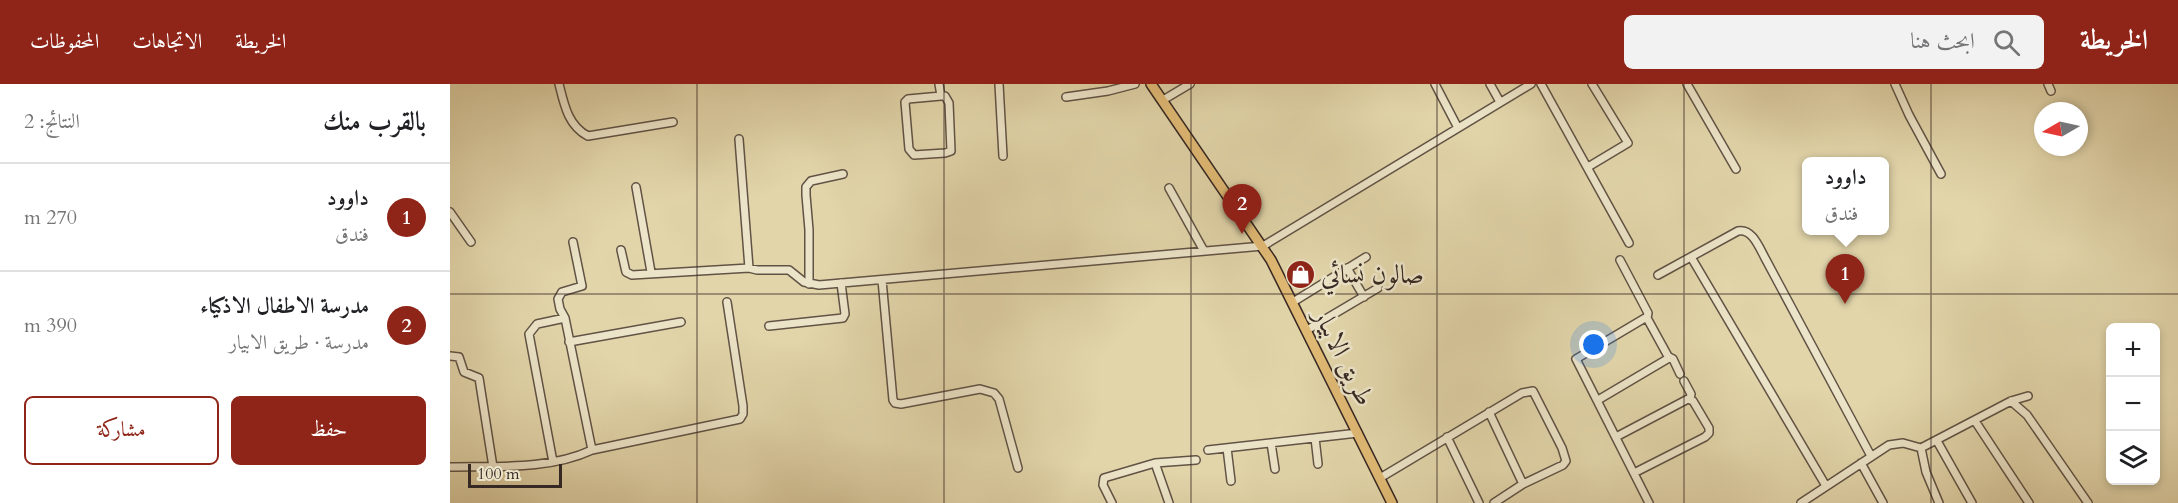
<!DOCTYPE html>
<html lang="ar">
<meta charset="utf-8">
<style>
body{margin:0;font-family:Cardo,Amiri,serif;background:#f2f2f2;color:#202124;direction:rtl}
.controls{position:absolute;right:18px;bottom:18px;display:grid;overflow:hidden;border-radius:9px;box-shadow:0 3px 9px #0003}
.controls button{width:54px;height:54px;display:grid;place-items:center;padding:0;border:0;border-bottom:2px solid #e0e0e0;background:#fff;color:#202124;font:30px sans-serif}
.compass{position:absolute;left:1584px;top:18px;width:54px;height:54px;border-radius:50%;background:#fff;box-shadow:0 3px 9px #0003;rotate:261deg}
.scale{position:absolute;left:18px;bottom:15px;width:94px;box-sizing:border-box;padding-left:6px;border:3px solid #362823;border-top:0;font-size:16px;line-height:21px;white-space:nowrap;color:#362823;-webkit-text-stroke:4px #ece4c8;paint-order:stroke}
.you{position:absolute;left:1144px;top:261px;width:21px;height:21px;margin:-15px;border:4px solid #fff;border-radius:50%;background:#1a73e8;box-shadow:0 0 0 9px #1a73e833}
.badge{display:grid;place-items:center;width:39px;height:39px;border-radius:50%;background:#8f2418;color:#fff;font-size:20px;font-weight:700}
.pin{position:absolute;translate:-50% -50px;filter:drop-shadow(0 2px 3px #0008)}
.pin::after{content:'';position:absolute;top:32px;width:21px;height:18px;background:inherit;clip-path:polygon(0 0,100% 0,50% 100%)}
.popup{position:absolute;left:1352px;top:73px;width:87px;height:78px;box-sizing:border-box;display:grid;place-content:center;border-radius:9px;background:#fff;filter:drop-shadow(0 2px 4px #0005);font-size:20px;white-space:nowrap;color:#757577}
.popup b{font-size:22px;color:#202124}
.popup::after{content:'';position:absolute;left:50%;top:100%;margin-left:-12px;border:12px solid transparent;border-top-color:#fff}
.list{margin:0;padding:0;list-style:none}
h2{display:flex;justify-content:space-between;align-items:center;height:78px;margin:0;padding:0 24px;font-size:26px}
h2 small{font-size:20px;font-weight:400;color:#757577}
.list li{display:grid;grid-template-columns:39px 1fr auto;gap:18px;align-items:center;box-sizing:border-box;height:108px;padding:0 24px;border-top:2px solid #e0e0e0}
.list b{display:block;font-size:22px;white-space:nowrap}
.list p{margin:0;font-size:20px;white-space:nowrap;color:#757577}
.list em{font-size:20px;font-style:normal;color:#757577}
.actions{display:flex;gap:12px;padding:18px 24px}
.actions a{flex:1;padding:14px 0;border:2px solid #8f2418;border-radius:9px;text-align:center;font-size:21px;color:#8f2418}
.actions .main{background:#8f2418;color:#fff}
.icon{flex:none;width:33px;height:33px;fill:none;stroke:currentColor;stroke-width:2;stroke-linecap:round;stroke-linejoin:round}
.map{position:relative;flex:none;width:1728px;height:419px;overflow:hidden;direction:ltr}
header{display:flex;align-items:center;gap:36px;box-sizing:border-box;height:84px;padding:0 30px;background:#8f2418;color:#fff}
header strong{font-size:28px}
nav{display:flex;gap:33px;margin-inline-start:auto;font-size:21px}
.search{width:420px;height:54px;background:#f2f2f2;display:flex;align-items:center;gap:15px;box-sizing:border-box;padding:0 21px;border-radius:9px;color:#757577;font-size:22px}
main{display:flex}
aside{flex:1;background:#fff}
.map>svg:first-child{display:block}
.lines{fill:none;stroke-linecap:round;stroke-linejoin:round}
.minor-casing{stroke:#615345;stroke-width:10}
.major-casing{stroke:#362823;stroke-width:12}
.minor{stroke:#ece4c8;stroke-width:7}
.major{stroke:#e1ba75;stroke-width:9}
.grid{fill:none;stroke:#362823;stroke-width:1.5;stroke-opacity:0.55}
.labels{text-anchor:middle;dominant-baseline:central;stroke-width:5;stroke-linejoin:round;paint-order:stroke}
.poi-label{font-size:26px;fill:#362823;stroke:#ece4c8;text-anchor:start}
.street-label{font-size:26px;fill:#362823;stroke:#ece4c8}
</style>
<header>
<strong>الخريطة</strong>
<div class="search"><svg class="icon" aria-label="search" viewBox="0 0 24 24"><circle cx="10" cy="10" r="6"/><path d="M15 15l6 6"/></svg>ابحث هنا</div>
<nav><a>الخريطة</a><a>الاتجاهات</a><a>المحفوظات</a></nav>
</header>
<main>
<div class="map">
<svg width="1728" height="419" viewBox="0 0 1728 419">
<rect width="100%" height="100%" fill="#e2d5aa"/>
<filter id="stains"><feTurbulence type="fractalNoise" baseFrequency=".00333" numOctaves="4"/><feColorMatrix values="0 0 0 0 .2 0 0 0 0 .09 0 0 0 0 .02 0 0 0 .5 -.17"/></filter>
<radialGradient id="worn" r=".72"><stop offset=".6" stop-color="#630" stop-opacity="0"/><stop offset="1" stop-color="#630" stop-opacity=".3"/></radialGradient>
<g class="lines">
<defs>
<path id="minor" d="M109 0C114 20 118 42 138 52L223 38
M489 0 491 12
M549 0 553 72
M985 0 1008 44
M1040 0 1050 18
M1091 0 1179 159
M1237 0 1286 85
M1445 0 1459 31 1491 90
M1598 0 1601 7
M491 12H495L499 19 501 67 495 69 464 71 459 65 455 18 458 15Z
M616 13 658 7 685 0
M713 16 740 0
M289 55 299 184
M1138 83 1178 59 1142 0
M186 103 201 188
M719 104 754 167
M0 128 21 158
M123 158 132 202 112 208 108 215 110 225 115 234 142 366
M171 166 176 188 182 191 299 184 307 186H339L354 198 369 201 813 162 1081 0
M1241 173 1376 402
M1170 176 1198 229 1197 234
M897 184 914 213
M1208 191 1288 147C1302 144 1309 163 1315 174L1421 372
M432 196 443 316 445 319 451 320 530 305 544 309 549 315 568 384
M359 200V146L356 111V103L361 97 393 90
M843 218 916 173
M319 242 393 234 395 230 391 199
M857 246 928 204
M119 258 231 238
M0 272 9 273 14 288 29 294 43 383
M1219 273 1223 275 1230 290
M1234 297 1241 310 1240 315
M1148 316 1219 274 1197 234H1195L1126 275 1199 419
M1561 317 1577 331 1638 419
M1039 328 1073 400
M1525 337 1579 419
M997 353 1029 419
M1166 353 1238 315 1243 317 1259 344V349L1255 353 1184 389
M865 354 868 380
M1487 357 1522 419
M821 359 825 385
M777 364 781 397
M1471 364 1476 388 1489 419
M758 366 908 349
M103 378 79 250 87 240 115 234
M705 379 719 419
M1411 379 1433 419
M0 383C47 382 99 386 142 366L290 335 293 330V322L277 218
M930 394 1072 309 1083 307 1112 364 1116 377 1113 381 1073 400 1044 419
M662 419 653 401 654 394 705 379 746 376
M1351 419 1439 361 1453 359 1471 364 1561 317 1578 312"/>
<path id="major" d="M701 0 821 176 942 419"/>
</defs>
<use href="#minor" class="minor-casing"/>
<use href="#major" class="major-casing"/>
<use href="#minor" class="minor"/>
<use href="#major" class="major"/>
</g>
<path class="grid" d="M247 0V419M494 0V419M741 0V419M987 0V419M1234 0V419M1481 0V419M0 210H1728"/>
<defs>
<symbol id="shop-disc" viewBox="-11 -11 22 22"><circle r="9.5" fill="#8f2418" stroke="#ece4c8"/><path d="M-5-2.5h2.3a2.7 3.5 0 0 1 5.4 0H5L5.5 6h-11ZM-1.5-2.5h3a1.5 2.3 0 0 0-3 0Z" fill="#fff"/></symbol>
</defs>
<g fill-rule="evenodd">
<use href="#shop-disc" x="834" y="174" width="33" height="33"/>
</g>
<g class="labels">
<g class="poi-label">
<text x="871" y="190">صالون نسائي</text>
</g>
<g class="street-label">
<text transform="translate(894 273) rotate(64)">طريق الابيار</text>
</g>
</g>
<rect width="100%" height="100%" filter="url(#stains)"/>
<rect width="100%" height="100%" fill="url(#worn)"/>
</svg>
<div class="controls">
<button>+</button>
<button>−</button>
<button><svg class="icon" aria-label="layers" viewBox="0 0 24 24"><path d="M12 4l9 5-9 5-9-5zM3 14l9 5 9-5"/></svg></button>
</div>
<svg class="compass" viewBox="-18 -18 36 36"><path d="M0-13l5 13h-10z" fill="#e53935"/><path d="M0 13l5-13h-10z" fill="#757577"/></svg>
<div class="scale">100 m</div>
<div class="you"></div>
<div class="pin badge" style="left:1395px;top:220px">1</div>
<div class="popup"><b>داوود</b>فندق</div>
<div class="pin badge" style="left:792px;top:150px">2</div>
</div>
<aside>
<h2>بالقرب منك<small>النتائج: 2</small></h2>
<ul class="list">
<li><span class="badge">1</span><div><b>داوود</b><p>فندق</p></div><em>270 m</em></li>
<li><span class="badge">2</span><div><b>مدرسة الاطفال الاذكياء</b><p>مدرسة · طريق الابيار</p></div><em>390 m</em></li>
</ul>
<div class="actions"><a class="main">حفظ</a><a>مشاركة</a></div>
</aside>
</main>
